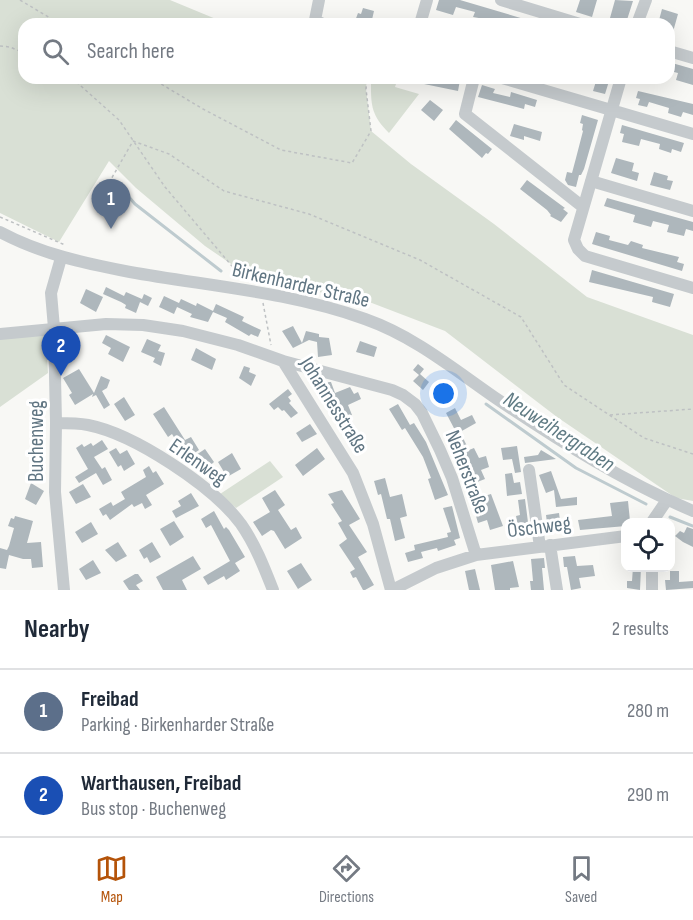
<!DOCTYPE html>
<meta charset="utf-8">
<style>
body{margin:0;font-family:"Sofia Sans Condensed",sans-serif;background:#f2f2f3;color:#1f2937}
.controls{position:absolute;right:18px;bottom:18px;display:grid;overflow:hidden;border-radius:12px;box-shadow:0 6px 24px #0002}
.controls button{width:54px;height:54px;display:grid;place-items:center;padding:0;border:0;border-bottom:2px solid #e0e1e3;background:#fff;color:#1f2937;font:30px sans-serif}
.you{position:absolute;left:444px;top:394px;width:21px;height:21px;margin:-15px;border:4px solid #fff;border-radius:50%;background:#1a73e8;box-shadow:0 0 0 9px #1a73e833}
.badge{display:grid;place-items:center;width:39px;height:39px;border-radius:50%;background:#b45309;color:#fff;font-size:20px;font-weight:700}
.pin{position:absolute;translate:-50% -50px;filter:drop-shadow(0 2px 3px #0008)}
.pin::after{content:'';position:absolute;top:32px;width:21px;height:18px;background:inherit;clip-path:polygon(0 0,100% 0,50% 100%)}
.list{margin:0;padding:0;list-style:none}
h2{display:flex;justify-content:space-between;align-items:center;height:78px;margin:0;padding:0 24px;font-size:26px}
h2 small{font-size:20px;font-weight:400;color:#747a83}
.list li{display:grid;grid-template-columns:39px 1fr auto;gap:18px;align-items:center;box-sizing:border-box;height:84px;padding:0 24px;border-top:2px solid #e0e1e3}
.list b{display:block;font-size:22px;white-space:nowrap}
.list p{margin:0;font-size:20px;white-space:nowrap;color:#747a83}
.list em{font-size:20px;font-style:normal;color:#747a83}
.icon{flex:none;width:33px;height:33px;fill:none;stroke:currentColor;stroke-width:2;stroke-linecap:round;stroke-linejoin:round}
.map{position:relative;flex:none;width:693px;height:590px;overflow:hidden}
.search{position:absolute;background:#fff;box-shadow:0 6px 24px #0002;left:18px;right:18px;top:18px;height:66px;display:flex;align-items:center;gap:15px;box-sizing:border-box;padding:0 21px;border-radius:18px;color:#747a83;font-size:22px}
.sheet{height:246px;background:#fff}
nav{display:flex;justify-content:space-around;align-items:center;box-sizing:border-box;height:84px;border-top:2px solid #e0e1e3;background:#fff;font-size:16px;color:#747a83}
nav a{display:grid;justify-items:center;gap:3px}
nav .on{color:#b45309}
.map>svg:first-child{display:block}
.green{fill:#d9e0d5}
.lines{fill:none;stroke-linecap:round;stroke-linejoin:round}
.stream{stroke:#becbcf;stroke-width:3}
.building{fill:#aeb7bc}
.path{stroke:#bec1c3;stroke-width:1.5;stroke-dasharray:3 3;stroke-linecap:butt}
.minor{stroke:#c5cacd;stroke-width:12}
.labels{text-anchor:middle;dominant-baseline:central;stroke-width:6;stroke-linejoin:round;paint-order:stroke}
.street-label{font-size:21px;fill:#607582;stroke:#fff}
.water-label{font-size:22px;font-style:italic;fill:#607b84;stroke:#fff}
</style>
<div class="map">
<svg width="693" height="590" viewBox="0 0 693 590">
<rect width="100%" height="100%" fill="#f8f8f5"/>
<path class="green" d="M0 0H170L228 24H24V78H367L366 89 371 131 411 164 494 224 587 297 693 335V501L676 498 557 417 445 331 364 300 256 281 205 246 136 188 109 161 59 242 0 213Z
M371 78H398L395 87 419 94 389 133C370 114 371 104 371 78Z
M45 326 48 373 0 407V331Z
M270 461 283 477 236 508 220 494Z"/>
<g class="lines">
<path class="stream" d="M116 182 135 204 221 271
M486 404 576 468 646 504
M670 517 693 526"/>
</g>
<path class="building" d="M439 0H460L534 22V24H500L501 22 473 17 475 12 456 7 453 15 436 10Z
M580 0H597L592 17 576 12Z
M615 0 633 1 626 23 610 18Z
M363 8 374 11 371 24 355 21 358 13 361 14Z
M662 9 678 14 671 39H669V24H658Z
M672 63 693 69V85L676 80 678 73 670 71Z
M418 78H452L460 80 458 91 424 84 425 82 418 80Z
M597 78H610L605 94 593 91Z
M482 85 495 89 493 93 510 97 511 92 537 100 535 107 525 104 524 109 478 97Z
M638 91 693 104V115L683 112 681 117 668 113 669 108 649 102 647 107 638 105 640 99 636 98Z
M430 100 443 110 434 121 421 110Z
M582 115 598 120 584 169 581 175H579L576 187 568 185 565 180 567 172 572 173 576 158 583 131 582 130 583 124 580 123Z
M456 120 492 149 488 154 486 153 482 158 449 129Z
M514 124 542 132 540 141 524 136V140L510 136Z
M622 125 684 143 681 152 672 149 671 153 659 149 660 144 641 139 639 146 622 142 624 134 620 133Z
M616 158 634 163 632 171 639 173 637 181 611 173Z
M654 172 668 176 667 180 673 181 670 190 650 185Z
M527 180 565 208 563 209 568 213 561 222 550 216 551 215 547 210 520 189Z
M607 198 693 222V231L686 229 684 236 667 232 669 225 653 221 651 227 633 222 635 215 604 206Z
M596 232 610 236 609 240 628 245 631 241 643 245 642 248 679 257 677 262 684 264 682 271 592 244Z
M592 270 674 294 670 307 652 302 653 297 589 282Z
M106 287 124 296 126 292 142 299 144 294 152 298 148 306 140 302 136 313 125 308 126 305 121 302 103 294Z
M86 289 103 297 96 312 80 303Z
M164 296 179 303 181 299 196 306 197 303 213 311 216 304 244 317 242 321 261 330 258 337 251 334 249 336 225 322 227 318 213 312 208 322 190 317 192 314 177 307 174 314 159 307Z
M293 326 302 343 306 331 319 334V337L329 338 332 355 318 357 317 342 309 340 293 348 282 331Z
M106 335 130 347 123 362 108 354 111 348 102 343Z
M147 339 161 345 158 351 165 353 161 366 153 362 155 358 141 352Z
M360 341 377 347 374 357 356 352Z
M196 348 216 359 212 370 191 360Z
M418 364 424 369 420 374 429 382 423 390 413 381 419 375 413 370Z
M244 366 250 368 249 372 256 375 251 386 239 378Z
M79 369 94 393 101 376 110 380 107 388 102 391 110 405 104 409 96 395 92 397 93 394 75 405 69 395 72 393 63 378Z
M329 382H331L335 393 350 387 354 394 358 392 361 399 348 405 352 415 336 421 328 399 323 401 317 386Z
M288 389 292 394 288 397 291 401 289 403 298 413 291 418 284 410 282 411 278 407 274 410 269 404Z
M124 397 135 415 125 421 114 404Z
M398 404 410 425 414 423 426 442 448 495 435 500 428 479 431 478 423 457 405 428 402 430 389 409Z
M164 407 185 440 191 437 199 450 187 458 172 434 168 437 153 414Z
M455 408 461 420 472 415 476 423 460 432 469 450 474 448 479 458 486 456 489 467 481 470 485 479 472 484 464 463 462 464 447 437 456 432 446 413Z
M310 424 317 434 302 442 296 433Z
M102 440 108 449 94 457 102 469 105 467 112 480 103 485 96 473 79 483 75 477 88 469 76 448 82 444 84 447 91 443 93 446Z
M517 446 521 472 515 473 512 459 503 460 501 448Z
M116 448 120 454 127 450 135 464 124 471 121 465 118 467 109 452Z
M317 448 325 459 303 476 295 465Z
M205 449 214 462 205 470 196 455Z
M541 450 556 459 525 463 524 457 538 455Z
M232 453 241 469 227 477 218 462Z
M149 466 153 473 156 471 164 484 146 495 152 505 145 509 142 503 134 507 132 504 110 520 106 514 103 516 99 509 111 502 113 506 125 499 121 492 146 477 143 470Z
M551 471 561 499 577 497V505L556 507 554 490 546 493 539 475Z
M512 473 514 483 520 482 522 494 507 496 505 474Z
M385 478 390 497 402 494 407 516 400 518 405 538 395 541 390 519H387L381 494 378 495 374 481Z
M31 483 44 491 36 505 25 499Z
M83 484 91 497 76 504 69 492Z
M275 490 285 505 278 510 291 530 296 527 302 538 285 549 274 531 271 530 262 536 253 522 270 512 262 498Z
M342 490 360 519 349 525 367 552 358 557 374 585 365 590H363L356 577 353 578 350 572 355 569 339 545 347 539 338 523 342 521 331 504 334 503 328 494Z
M191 493 199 506 176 518 172 511 181 506 178 501Z
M491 494 503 526 490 530 487 520 478 523 476 516 483 514 478 498Z
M525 499 529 530 519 531 516 516 520 515 518 500Z
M628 501 630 521 626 522V526L580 530 578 520 612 516 610 503Z
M452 506 460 538 454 540 456 545 438 551 437 548 421 552 423 558 408 562 405 553 415 550 414 545 448 537 447 533 451 532 443 508Z
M214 511 224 529 226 527 229 530 245 557 235 563 240 571 226 580 224 576 208 585 203 577 230 561 211 525 206 528 201 519Z
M559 513 561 529 548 531 546 515Z
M15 516 33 521 27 543 41 542 43 567 32 568 31 559H23L9 555 6 569 0 568V548L7 550 9 546 14 528 8 526 11 518 14 519Z
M174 521 184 537 170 546 160 529Z
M91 522 98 534 82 543 75 532Z
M687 527 693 529V547L683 542 675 536 680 531 684 533Z
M118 542 127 556 116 562 105 550Z
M152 542 161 557 150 563 147 557 144 559 139 550Z
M193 556 201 569 182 580 187 590H163L156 577Z
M575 556 577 566 593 565 595 576 579 578 581 588 571 590 567 567H564L563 557Z
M544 558 545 568H542L544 590H531L530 581H533L531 559Z
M93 560 101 573 86 580 79 569Z
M513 561 519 587 510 588V590H495L491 565Z
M301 563 312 580 298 589 287 571Z
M633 567H641L640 590 627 588V581H632Z
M475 569 480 590H469L465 571Z
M670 571H679V582L693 581V588L666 590 665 580H670Z
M135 574H138L143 581 136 585 140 590H129L123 581Z"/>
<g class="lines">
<path class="path" d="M20 0 60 24
M0 46 10 47 24 53
M72 78 119 120 165 187 242 278
M151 78 203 109 281 150 352 163 371 131 366 89 367 78
M106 188 133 141 169 154 224 191 309 214 420 260 521 317 564 385 644 438 693 454
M0 217 65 245
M263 303 271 345
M610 415 693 409"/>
<path class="minor" d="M319 0 315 20 323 24
M501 0 580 24
M420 24 427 0
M637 24 646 0
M669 51 693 58
M474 78 465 114 583 207
M502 78 693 134
M621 78 574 240 578 249 585 256 693 288
M591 181 693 211
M0 232C41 254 84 263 130 272 208 286 290 292 365 319 416 337 456 371 500 401 562 443 625 482 693 511
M61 258 51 293 54 328 56 423 55 492 64 590
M0 334 106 324 143 325 183 331 238 345 283 361 353 473 373 524 391 590
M283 361 392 390 403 395 415 404 422 413 440 450 452 478 476 555
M56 423C67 423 78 423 88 425 134 434 213 486 241 524 255 544 264 567 273 590
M529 470 540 547
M652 522 667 500
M550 545 557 590
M652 568V590
M392 590 436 568 476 555 626 536"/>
</g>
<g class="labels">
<g class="street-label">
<text transform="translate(301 285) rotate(13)">Birkenharder Straße</text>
<text transform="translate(334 405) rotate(58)">Johannesstraße</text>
<text transform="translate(36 441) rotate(-90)">Buchenweg</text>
<text transform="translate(198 462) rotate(35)">Erlenweg</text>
<text transform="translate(467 472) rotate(69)">Neherstraße</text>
<text transform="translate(539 527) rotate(-7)">Öschweg</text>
</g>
<g class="water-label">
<text transform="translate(559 432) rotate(33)">Neuweihergraben</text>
</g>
</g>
</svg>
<div class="controls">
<button><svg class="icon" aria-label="locate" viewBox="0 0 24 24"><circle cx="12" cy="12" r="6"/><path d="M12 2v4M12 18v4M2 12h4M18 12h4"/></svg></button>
</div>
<div class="you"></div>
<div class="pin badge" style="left:111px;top:229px;background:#5c6f8a">1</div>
<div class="pin badge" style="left:61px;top:376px;background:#1a4fb4">2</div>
<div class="search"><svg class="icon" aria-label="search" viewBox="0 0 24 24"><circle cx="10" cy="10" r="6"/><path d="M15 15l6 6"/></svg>Search here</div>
</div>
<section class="sheet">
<h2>Nearby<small>2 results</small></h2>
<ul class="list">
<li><span class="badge" style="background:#5c6f8a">1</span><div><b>Freibad</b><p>Parking · Birkenharder Straße</p></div><em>280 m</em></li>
<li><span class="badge" style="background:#1a4fb4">2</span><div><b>Warthausen, Freibad</b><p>Bus stop · Buchenweg</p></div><em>290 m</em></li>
</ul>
</section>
<nav>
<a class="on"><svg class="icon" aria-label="map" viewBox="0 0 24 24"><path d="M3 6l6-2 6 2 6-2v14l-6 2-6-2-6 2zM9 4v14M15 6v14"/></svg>Map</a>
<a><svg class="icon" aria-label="directions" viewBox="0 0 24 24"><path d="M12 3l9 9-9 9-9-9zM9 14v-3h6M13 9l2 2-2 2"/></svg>Directions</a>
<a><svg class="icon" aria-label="saved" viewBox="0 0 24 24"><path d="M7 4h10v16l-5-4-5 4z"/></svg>Saved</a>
</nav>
